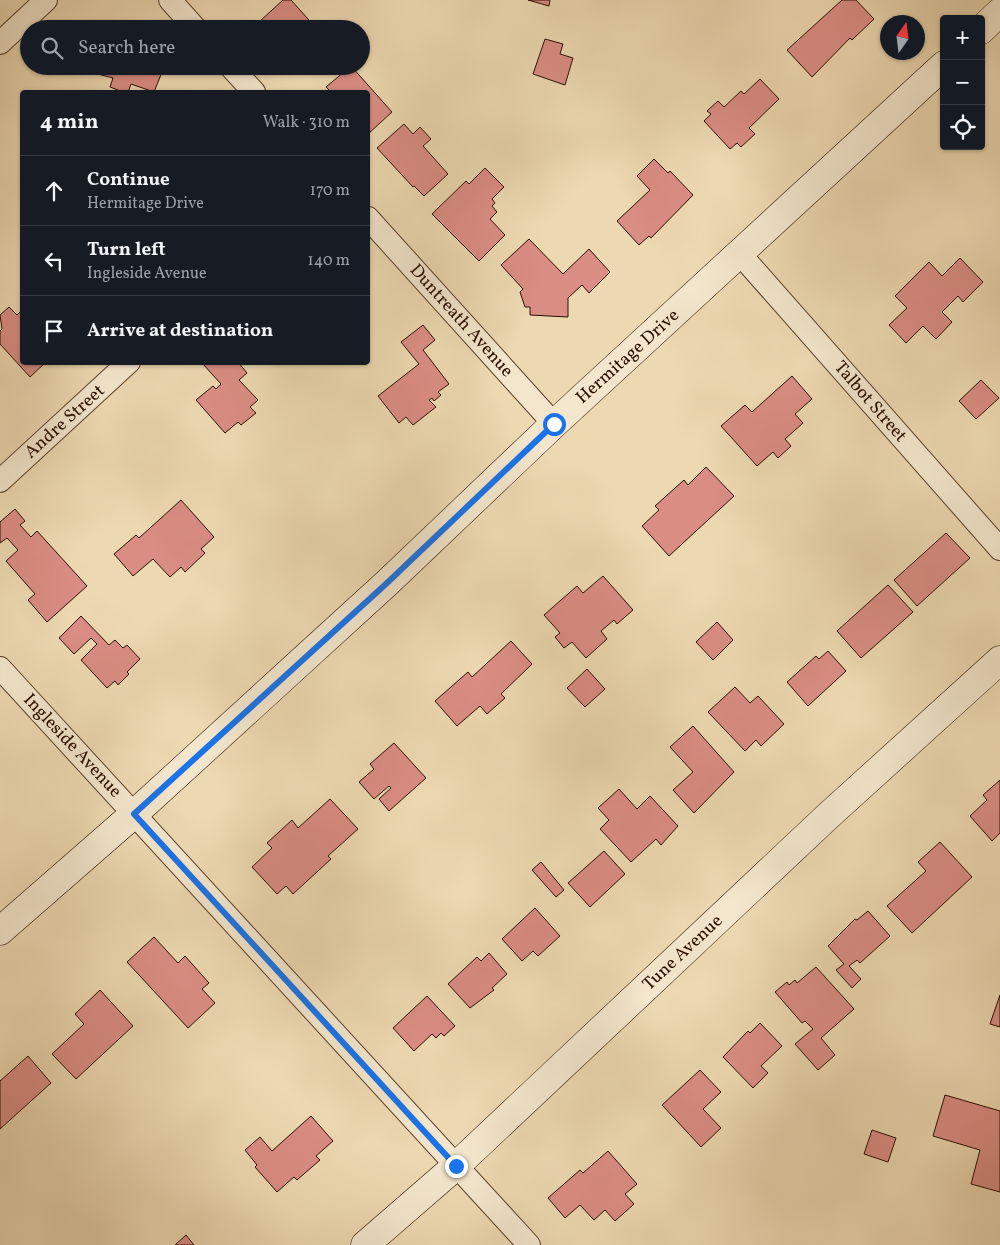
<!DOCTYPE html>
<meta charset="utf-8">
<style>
body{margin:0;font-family:Vollkorn,serif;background:#20242c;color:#f1f3f6}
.controls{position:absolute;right:15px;top:15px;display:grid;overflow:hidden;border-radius:5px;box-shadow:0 1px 4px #0004}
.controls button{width:45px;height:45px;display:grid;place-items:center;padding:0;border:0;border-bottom:1px solid #363941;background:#171b24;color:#f1f3f6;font:25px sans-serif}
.compass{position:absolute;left:880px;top:15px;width:45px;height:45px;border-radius:50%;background:#171b24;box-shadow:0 1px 4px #0004;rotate:14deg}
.stop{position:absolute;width:15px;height:15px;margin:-11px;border:4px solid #1a73e8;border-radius:50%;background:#fff}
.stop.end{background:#1a73e8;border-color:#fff;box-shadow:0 1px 5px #0008}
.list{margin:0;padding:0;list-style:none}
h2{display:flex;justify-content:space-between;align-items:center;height:65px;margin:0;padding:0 20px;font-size:21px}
h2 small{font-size:16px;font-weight:400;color:#9ea1a6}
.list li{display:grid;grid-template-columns:32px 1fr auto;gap:15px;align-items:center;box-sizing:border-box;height:70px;padding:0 20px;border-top:1px solid #363941}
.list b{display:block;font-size:19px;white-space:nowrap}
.list p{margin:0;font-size:16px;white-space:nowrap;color:#9ea1a6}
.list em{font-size:16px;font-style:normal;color:#9ea1a6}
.icon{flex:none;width:28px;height:28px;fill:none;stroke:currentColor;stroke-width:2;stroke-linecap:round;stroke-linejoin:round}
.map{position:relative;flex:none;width:1000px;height:1245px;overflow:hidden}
.search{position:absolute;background:#171b24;box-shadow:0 1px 4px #0004;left:20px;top:20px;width:350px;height:55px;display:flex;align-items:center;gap:12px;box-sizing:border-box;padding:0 18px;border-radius:28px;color:#9ea1a6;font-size:19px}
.panel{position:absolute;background:#171b24;box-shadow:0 1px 4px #0004;left:20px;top:90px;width:350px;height:275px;border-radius:5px}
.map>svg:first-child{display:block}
.building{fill:#da8d83;stroke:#290e00}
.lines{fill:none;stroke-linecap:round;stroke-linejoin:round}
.street-casing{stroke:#5a402c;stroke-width:24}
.secondary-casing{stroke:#290e00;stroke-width:29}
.street{stroke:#f3e6cc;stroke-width:22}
.secondary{stroke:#f3e6cc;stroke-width:28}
.route{stroke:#1a73e8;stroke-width:6}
.labels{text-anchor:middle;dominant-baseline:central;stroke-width:4;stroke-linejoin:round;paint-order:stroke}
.street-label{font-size:18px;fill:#290e00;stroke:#f3e6cc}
</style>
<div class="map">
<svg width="1000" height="1245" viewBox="0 0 1000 1245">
<rect width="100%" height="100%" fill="#ecd8b1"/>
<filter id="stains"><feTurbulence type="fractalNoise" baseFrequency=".004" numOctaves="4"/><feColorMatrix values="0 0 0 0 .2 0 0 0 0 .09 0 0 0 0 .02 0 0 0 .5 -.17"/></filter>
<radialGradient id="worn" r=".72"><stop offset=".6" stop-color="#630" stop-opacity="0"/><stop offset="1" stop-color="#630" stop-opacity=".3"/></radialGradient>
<path class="building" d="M283 0H291L317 29H266L259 22Z
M528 0H550L549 6Z
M842 0H856L874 19 852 40 850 38 812 77 787 50Z
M545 39 563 44 560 54 573 58 565 85 533 74Z
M92 66H162L164 67 154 92 131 84 128 92H123L110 87 113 78 90 72Z
M304 66H322L312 75Z
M351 66 392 112 368 134V92H331L326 87Z
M760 79 779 99 749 128 755 134 741 147 737 143 730 149 704 121 711 114 707 111 718 101 724 107 741 91 744 94Z
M404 124 413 134 420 127 431 139 423 146 448 174 424 196 414 186 413 187 377 148Z
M654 159 668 173 670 171 693 195 651 238 649 236 639 245 617 221 650 190 637 176Z
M485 168 504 187 492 199 495 203 492 206 497 212 490 219 505 235 479 261 432 214 466 181 469 184Z
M529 239 563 274 589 249 610 272 589 293 582 285 568 298V317L530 315V307H525L520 292 523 289 501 265Z
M960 258 983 282 963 302 958 296 942 312 952 322 936 339 923 326 906 343 889 325 907 308 895 296 929 262 942 276Z
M9 307 17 315 22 310V362H46L30 377 0 344V331L2 329 0 315Z
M423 325 435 340 423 350 449 384 438 392 441 395 434 401 432 398 429 400 436 407 413 425 406 417 399 423 378 396 419 364 401 342Z
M238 362 247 373 239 380 258 400 250 407 256 413 241 425 238 422 225 433 196 400 213 386 216 389 221 384 202 363Z
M792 376 812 399 795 414 803 423 785 439 791 446 778 458 773 452 757 466 721 426 745 405 752 412Z
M981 380 999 398 976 419 959 401Z
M706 467 734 496 669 556 642 526 659 510 655 506 684 480 688 485Z
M181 500 214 537 201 549 205 553 185 572 181 567 170 577 153 559 133 576 114 554 136 535 139 538Z
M15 509 25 521 20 525 31 537 37 531 87 586 47 622 28 600 35 594 6 561 18 550 7 538 0 543V522Z
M946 533 970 558 917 606 894 580Z
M603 576 633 610 617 624 614 620 601 631 607 639 586 658 572 642 564 648 555 637 560 633 544 615 577 586 583 593Z
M888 585 913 612 861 658 837 631Z
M81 616 109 645 115 640 123 648 127 645 140 659 127 672 129 674 118 685 115 681 107 688 81 660 97 644 91 638 74 654 59 638Z
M717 622 733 640 713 660 696 642Z
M511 641 532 664 501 694 505 698 487 714 480 706 457 726 435 701 468 672 472 677Z
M828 651 846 671 808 706 787 682 816 656 819 659Z
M587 669 605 689 585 707 567 688Z
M735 687 750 703 758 696 784 724 761 746 756 740 745 751 708 712Z
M693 726 734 772 694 813 673 790 693 772 670 747Z
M394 743 426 778 389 811 379 799 391 788 389 786 374 799 359 782 374 769 370 764Z
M1000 780V833L992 841 970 816 987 800 983 795Z
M619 789 637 809 650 796 678 826 661 845 656 839 631 862 600 829 609 820 598 808Z
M330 799 358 829 328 856 331 859 293 894 286 886 277 894 252 867 272 848 267 843 292 820 298 828Z
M940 842 972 877 912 933 887 906 926 871 918 862Z
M604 851 625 874 590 907 568 883Z
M541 862 564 890 556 897 532 870Z
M535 908 560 936 538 956 533 951 522 961 502 939Z
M868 911 890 936 860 963 857 960 849 966 861 979 852 988 836 970 844 964 828 946 855 919 857 920Z
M154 937 178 963 185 956 209 983 202 989 215 1003 188 1028 127 962Z
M489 953 507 974 492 988 494 990 470 1008 448 984 477 957 481 961Z
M816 967 854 1009 821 1038 835 1055 818 1070 795 1044 813 1029 805 1021 802 1023 775 992 787 982 789 985 795 980 797 983Z
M100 990 133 1026 76 1079 52 1054 84 1024 75 1014Z
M1000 995V1027L990 1024Z
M427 996 455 1026 444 1036 441 1033 436 1038 432 1034 414 1051 393 1028Z
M760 1023 782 1046 761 1066 768 1073 753 1088 723 1057 748 1031 750 1033Z
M28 1056 51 1083 0 1129V1081Z
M700 1070 721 1092 703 1109 721 1128 701 1147 662 1105Z
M945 1095 1000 1111V1192L971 1184 980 1150 933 1136Z
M311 1116 333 1141 316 1156 320 1160 297 1180 294 1177 277 1192 255 1167 257 1165 245 1150 260 1137 272 1151Z
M872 1130 896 1138 888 1162 864 1154Z
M608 1151 637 1184 625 1194 634 1204 615 1221 605 1210 594 1220 580 1205 565 1218 548 1198 580 1170 583 1173Z
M186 1235 194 1245H175Z"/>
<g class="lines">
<defs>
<path id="street" d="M170 0 196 29
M0 43 46 0
M230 66 254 92
M368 218 554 424
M740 254 1000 549
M0 481 129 362
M0 668 529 1245"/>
<path id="secondary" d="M981 30 1000 12
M0 931 134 814 387 583 554 424 944 65
M365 1245 456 1166 828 816 1000 660"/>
</defs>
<use href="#street" class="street-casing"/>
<use href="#secondary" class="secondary-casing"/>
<use href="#street" class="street"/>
<use href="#secondary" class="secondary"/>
</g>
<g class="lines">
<path class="route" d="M456 1166 134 814 387 583 554 424"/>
</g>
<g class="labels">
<g class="street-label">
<text transform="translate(461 321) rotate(48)">Duntreath Avenue</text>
<text transform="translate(628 357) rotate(-42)">Hermitage Drive</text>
<text transform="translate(870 402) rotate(49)">Talbot Street</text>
<text transform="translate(65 422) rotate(-42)">Andre Street</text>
<text transform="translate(72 746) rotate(47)">Ingleside Avenue</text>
<text transform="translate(683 953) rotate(-43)">Tune Avenue</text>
</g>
</g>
<rect width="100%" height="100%" filter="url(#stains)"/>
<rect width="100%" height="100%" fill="url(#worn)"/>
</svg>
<div class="controls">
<button>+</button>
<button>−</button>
<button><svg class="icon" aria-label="locate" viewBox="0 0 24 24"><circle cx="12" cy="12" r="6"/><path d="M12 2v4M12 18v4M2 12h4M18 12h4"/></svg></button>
</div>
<svg class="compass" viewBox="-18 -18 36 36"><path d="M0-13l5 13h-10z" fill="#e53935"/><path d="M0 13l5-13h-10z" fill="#9ea1a6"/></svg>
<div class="stop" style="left:554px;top:424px"></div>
<div class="stop end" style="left:456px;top:1166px"></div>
<div class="search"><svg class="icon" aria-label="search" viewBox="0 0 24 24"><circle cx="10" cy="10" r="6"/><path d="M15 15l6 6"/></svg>Search here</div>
<section class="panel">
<h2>4 min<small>Walk · 310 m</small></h2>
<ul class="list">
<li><svg class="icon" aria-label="ahead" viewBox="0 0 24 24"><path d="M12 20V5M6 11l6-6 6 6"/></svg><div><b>Continue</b><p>Hermitage Drive</p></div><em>170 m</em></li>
<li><svg class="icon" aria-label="left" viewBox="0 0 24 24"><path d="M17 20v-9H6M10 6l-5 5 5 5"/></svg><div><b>Turn left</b><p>Ingleside Avenue</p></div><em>140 m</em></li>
<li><svg class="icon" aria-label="arrive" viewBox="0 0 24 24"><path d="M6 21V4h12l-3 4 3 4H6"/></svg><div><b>Arrive at destination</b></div></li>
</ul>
</section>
</div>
